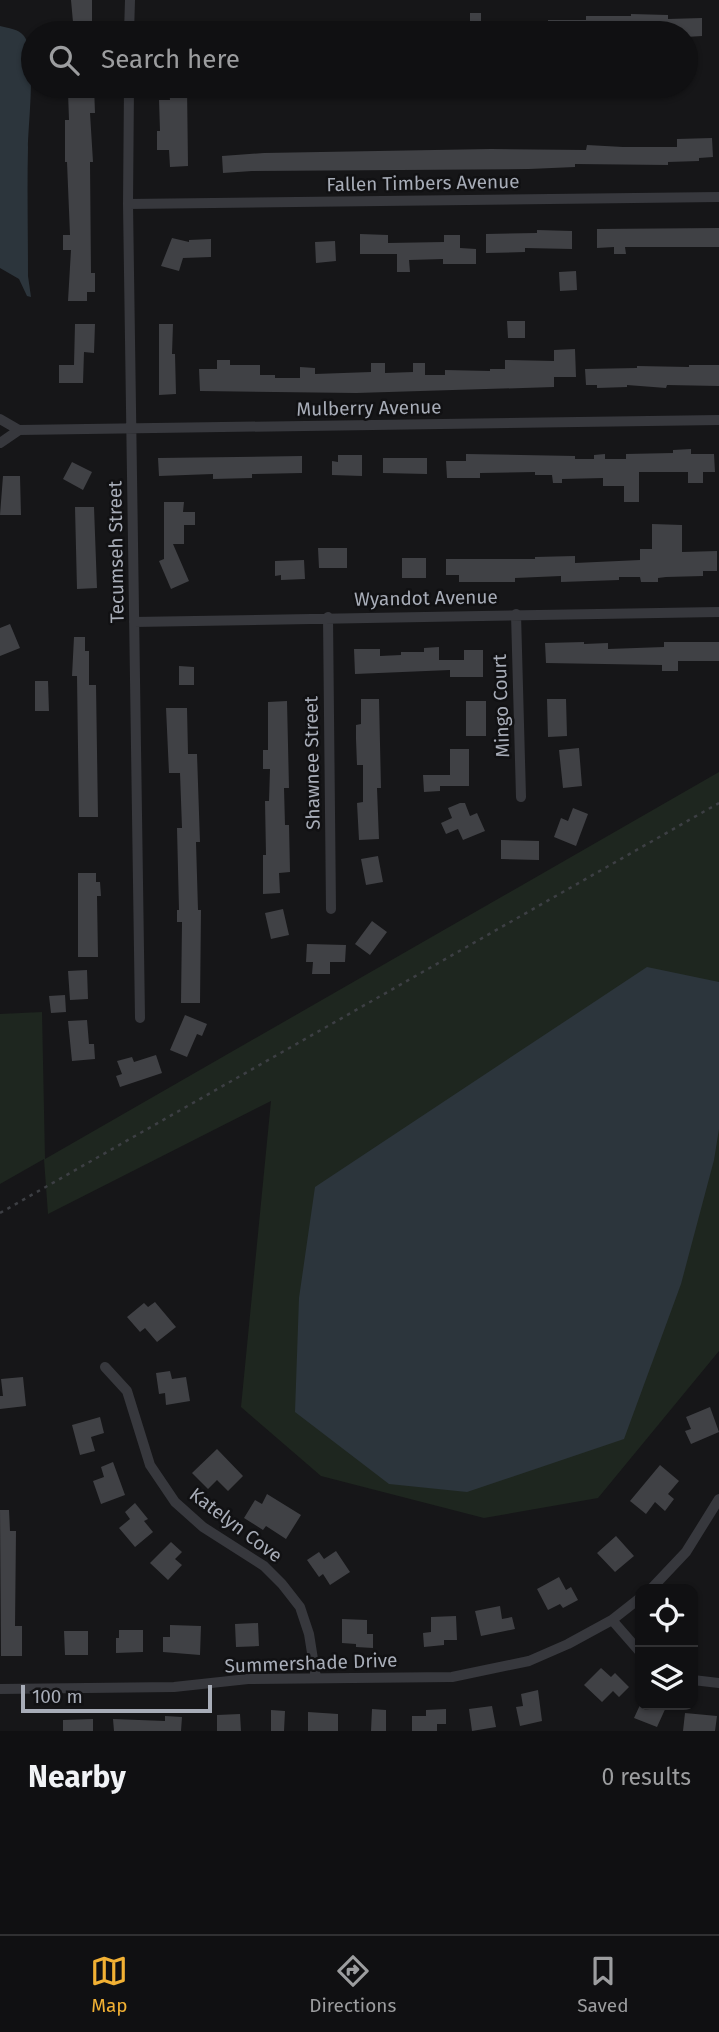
<!DOCTYPE html>
<style>
body{margin:0;font-family:"Fira Sans",sans-serif;background:#19191b;color:#f1f3f6}
.controls{position:absolute;right:21px;bottom:21px;display:grid;overflow:hidden;border-radius:14px;box-shadow:0 2px 5px #0004}
.controls button{width:63px;height:63px;display:grid;place-items:center;padding:0;border:0;border-bottom:2px solid #303032;background:#101012;color:#f1f3f6;font:35px sans-serif}
.scale{position:absolute;left:21px;bottom:18px;width:191px;box-sizing:border-box;padding-left:7px;border:4px solid #a8adb8;border-top:0;font-size:19px;line-height:24px;white-space:nowrap;color:#a8adb8;-webkit-text-stroke:5px #111113;paint-order:stroke}
.list{margin:0;padding:0;list-style:none}
h2{display:flex;justify-content:space-between;align-items:center;height:91px;margin:0;padding:0 28px;font-size:30px}
h2 small{font-size:23px;font-weight:400;color:#9c9d9f}
.icon{flex:none;width:38px;height:38px;fill:none;stroke:currentColor;stroke-width:2;stroke-linecap:round;stroke-linejoin:round}
.map{position:relative;flex:none;width:719px;height:1731px;overflow:hidden}
.search{position:absolute;background:#101012;box-shadow:0 2px 5px #0004;left:21px;right:21px;top:21px;height:77px;display:flex;align-items:center;gap:18px;box-sizing:border-box;padding:0 24px;border-radius:38px;color:#9c9d9f;font-size:26px}
.sheet{height:203px;background:#101012}
nav{display:flex;justify-content:space-around;align-items:center;box-sizing:border-box;height:98px;border-top:2px solid #303032;background:#101012;font-size:19px;color:#9c9d9f}
nav a{display:grid;justify-items:center;gap:4px}
nav .on{color:#f2b134}
.map>svg:first-child{display:block}
.green{fill:#1e261f}
.water{fill:#2c353c}
.building{fill:#404145}
.lines{fill:none;stroke-linecap:round;stroke-linejoin:round}
.path{stroke:#3d3f44;stroke-width:2.5;stroke-dasharray:3.5 5;stroke-linecap:butt}
.street{stroke:#37383d;stroke-width:10}
.labels{text-anchor:middle;dominant-baseline:central;stroke-width:5;stroke-linejoin:round;paint-order:stroke}
.street-label{font-size:19px;fill:#a8adb8;stroke:#111113}
</style>
<div class="map">
<svg width="719" height="1731" viewBox="0 0 719 1731">
<rect width="100%" height="100%" fill="#161618"/>
<path class="green" d="M719 772V1351L598 1498 484 1518 321 1476 241 1407 271 1101 48 1214 44 1159 0 1184V1014L42 1012 45 1159Z"/>
<path class="water" d="M0 26C8 28 19 29 24 36 37 52 28 125 28 147 27 190 28 233 28 276L31 297 27 296 19 279 0 268Z
M647 967 719 982V1129L714 1160 681 1284 624 1439 467 1492 389 1484 295 1412 299 1298 315 1187Z"/>
<path class="building" d="M71 0H92V33H74Z
M470 13H481V23L528 22V33H461L460 24 470 23Z
M631 14 668 15V19L702 18V36L686 37V33L676 32 548 33V20H586V16H631Z
M75 86H94L95 113H90L93 162H90L91 273H95V292H87V301H68L71 250H63V235H70L67 162H65V120H69L68 92H75Z
M169 86H187L188 166 170 167 169 150H157V131H160L159 100H170Z
M712 138 713 157 699 158V161L668 162V165L575 164V167L529 169 252 171 223 173 222 156 264 153 491 149 586 150 587 145 623 147H677V139Z
M719 228V247H625L626 254H614V247L597 248V229Z
M537 230 572 231V249L525 248V252L486 253V234L537 233Z
M360 234 388 235V243L444 242V235H460V248L476 249V264H443V259L409 260 410 272H397V254H360Z
M172 238 189 242V240L211 239V257L183 258 179 271 161 266Z
M335 241 336 261 316 263 315 242Z
M576 271 577 290 560 291 559 272Z
M507 321H525V338H508Z
M75 324H95L94 353 84 352 83 383H59V365H74Z
M159 324H173L172 354H175L176 394 159 395Z
M575 349 576 377H554V387L356 393 200 391 199 369H217V360H230V365H260V375H275V378H300V367L315 368V374L371 372V363H385V373L413 372V363H425V375H445V370L490 371V369H505V360L554 361V350Z
M689 365H719V386L667 385 666 388 627 385V387L597 388V385H586L585 369 637 368V366L689 367Z
M691 449V454H714L715 472H703V483H688V472H639V502H624V486H603V478L562 479V483H553L552 475H535V472L480 473V478H447L446 461H466V454L575 456V459H594V455L605 454V459H626V454L673 453V450Z
M338 455H362V476L332 475V461L338 462Z
M302 456V473L252 474V478L213 479V474L159 476 158 458Z
M383 458H427V474L383 473Z
M72 462 92 472 83 490 63 479Z
M3 476H20L21 515H0Z
M164 502H184L183 512H195V525H184V544H173L189 581 171 589 159 561 164 559Z
M75 507H94L97 588 77 589Z
M652 524 682 525V552L717 551V571H703V576L666 577 658 578V582H641L640 577H619V580L561 582V576L515 578V582H459V575H446V559H535V557L575 556V563L640 560V549H652Z
M318 548H347V568H319Z
M402 558H426V578H402Z
M304 560 305 579 281 580V575L275 576V561Z
M10 624 20 648 0 656V628Z
M74 637H85V651H89V685H96L98 817H79L77 676H72Z
M584 642V644L608 643V649L664 647V642H719V661H678V671H662V665L546 663 545 643Z
M439 647V660H464V650H483V677H450V670L355 674 354 649H380V656L401 655V652H424V648Z
M179 666 194 667V685H179Z
M35 681H48L49 711H35Z
M361 699H379L381 788H377L379 839 359 840 357 803 363 802V765H357L356 739V725L361 724Z
M547 699H566L567 736 548 737Z
M287 701 289 788H284L285 825H289L290 872 279 873 280 893 263 894V855H266L265 801H269L270 769H263V750H268V702Z
M466 701H486V736H466Z
M166 708H187L188 754H197L200 842H196L198 910H201L200 1003H181L182 922H177V910H179L177 828H182L180 773H169Z
M579 748 582 786 563 788 559 750Z
M450 749H469V786H440V791L424 792 423 775H450Z
M460 803H465L470 816 477 813 485 831 463 840 458 829 446 834 441 823 452 818 448 808Z
M573 808 588 814 576 846 554 837 561 818 568 821Z
M501 840 539 841V860L501 859Z
M378 856 383 882 366 885 361 859Z
M78 873H96V882H100L101 896H97L98 957H78Z
M283 909 289 935 271 939 265 913Z
M372 921 387 932 370 955 355 944Z
M307 944 346 945 345 962H330V974H312L313 962H306Z
M87 970 88 999 70 1000 68 971Z
M65 995 66 1012 51 1013 49 996Z
M185 1015 207 1024 202 1036 197 1034 187 1057 170 1050Z
M87 1020 89 1044H94L95 1059 72 1061 68 1021Z
M156 1055 162 1073 120 1087 116 1076 122 1074 117 1061 132 1057 134 1062Z
M155 1302 176 1327 157 1342 145 1328 140 1332 127 1317 144 1303 148 1307Z
M170 1371 172 1379 186 1377 190 1401 166 1405 165 1393 159 1394 156 1373Z
M23 1377 26 1406 0 1409V1396H3L1 1379Z
M710 1407 719 1432 691 1444 685 1431 691 1429 686 1417Z
M100 1417 104 1433 91 1437 95 1451 80 1455 72 1425Z
M217 1449 243 1476 228 1491 217 1480 208 1489 192 1473Z
M113 1462 125 1495 101 1504 93 1481 104 1477 101 1467Z
M660 1465 679 1481 668 1494 674 1499 665 1511 655 1502 646 1514 630 1501Z
M267 1494 301 1515 286 1539 266 1526 263 1530 244 1518 255 1500 262 1504Z
M135 1503 148 1519 144 1521 153 1532 135 1547 119 1528 130 1519 125 1512Z
M0 1510H9L10 1531H16L15 1626H22V1656H1Z
M616 1536 634 1556 615 1572 597 1553Z
M171 1542 182 1552 175 1559 182 1565 168 1580 150 1563Z
M336 1551 350 1572 330 1585 323 1574 319 1577 307 1560 319 1552 324 1559Z
M559 1577 566 1590 571 1587 578 1600 563 1608 560 1604 548 1610 537 1589Z
M500 1606 502 1619 512 1617 515 1629 481 1636 475 1611Z
M456 1616 457 1640H444V1645L424 1647 423 1633 431 1632V1617Z
M342 1619 367 1620V1634H373V1648L356 1647V1644L342 1643Z
M258 1623 259 1646 236 1647 235 1624Z
M170 1625 201 1626 200 1655 163 1652V1637H170Z
M119 1630H143V1652L116 1653V1638H119Z
M64 1631H88V1655H65Z
M601 1668 611 1677 615 1673 629 1687 619 1697 613 1691 602 1702 584 1685Z
M538 1690 542 1721 520 1726 516 1707 523 1706 521 1694Z
M640 1705H667L657 1727 634 1718Z
M492 1706 496 1727 472 1731 469 1709Z
M372 1709 386 1710V1731H371Z
M446 1709V1724H437V1731H412V1716H426V1710Z
M271 1710 285 1711 284 1731H271Z
M308 1712 338 1714V1731H308Z
M685 1713 717 1716 715 1731H683Z
M240 1714 241 1731H217V1715Z
M165 1716 182 1717 181 1731H114L113 1719 165 1721Z
M93 1719V1731H63V1720Z"/>
<g class="lines">
<path class="path" d="M0 1213 719 803"/>
<path class="street" d="M129 33 130 0
M129 86 128 204 140 1018
M128 204 719 197
M0 419 19 430 719 420
M0 443 19 430
M516 614 521 797
M328 617 331 909
M134 622 719 612
M105 1367 127 1391 150 1465 175 1502 203 1527 264 1566 282 1584 300 1607 309 1634 316 1678
M651 1589 686 1552 719 1499
M612 1620 640 1652
M693 1680 719 1683
M0 1689 174 1687 248 1679 452 1677 529 1661 568 1644 612 1620 640 1598"/>
</g>
<g class="labels">
<g class="street-label">
<text transform="translate(423 183) rotate(-1)">Fallen Timbers Avenue</text>
<text transform="translate(369 408) rotate(-1)">Mulberry Avenue</text>
<text transform="translate(116 552) rotate(-91)">Tecumseh Street</text>
<text transform="translate(426 598) rotate(-1)">Wyandot Avenue</text>
<text transform="translate(501 706) rotate(-92)">Mingo Court</text>
<text transform="translate(312 763) rotate(-91)">Shawnee Street</text>
<text transform="translate(236 1525) rotate(37)">Katelyn Cove</text>
<text transform="translate(311 1663) rotate(-2)">Summershade Drive</text>
</g>
</g>
</svg>
<div class="controls">
<button><svg class="icon" aria-label="locate" viewBox="0 0 24 24"><circle cx="12" cy="12" r="6"/><path d="M12 2v4M12 18v4M2 12h4M18 12h4"/></svg></button>
<button><svg class="icon" aria-label="layers" viewBox="0 0 24 24"><path d="M12 4l9 5-9 5-9-5zM3 14l9 5 9-5"/></svg></button>
</div>
<div class="scale">100 m</div>
<div class="search"><svg class="icon" aria-label="search" viewBox="0 0 24 24"><circle cx="10" cy="10" r="6"/><path d="M15 15l6 6"/></svg>Search here</div>
</div>
<section class="sheet">
<h2>Nearby<small>0 results</small></h2>
<ul class="list">
</ul>
</section>
<nav>
<a class="on"><svg class="icon" aria-label="map" viewBox="0 0 24 24"><path d="M3 6l6-2 6 2 6-2v14l-6 2-6-2-6 2zM9 4v14M15 6v14"/></svg>Map</a>
<a><svg class="icon" aria-label="directions" viewBox="0 0 24 24"><path d="M12 3l9 9-9 9-9-9zM9 14v-3h6M13 9l2 2-2 2"/></svg>Directions</a>
<a><svg class="icon" aria-label="saved" viewBox="0 0 24 24"><path d="M7 4h10v16l-5-4-5 4z"/></svg>Saved</a>
</nav>
